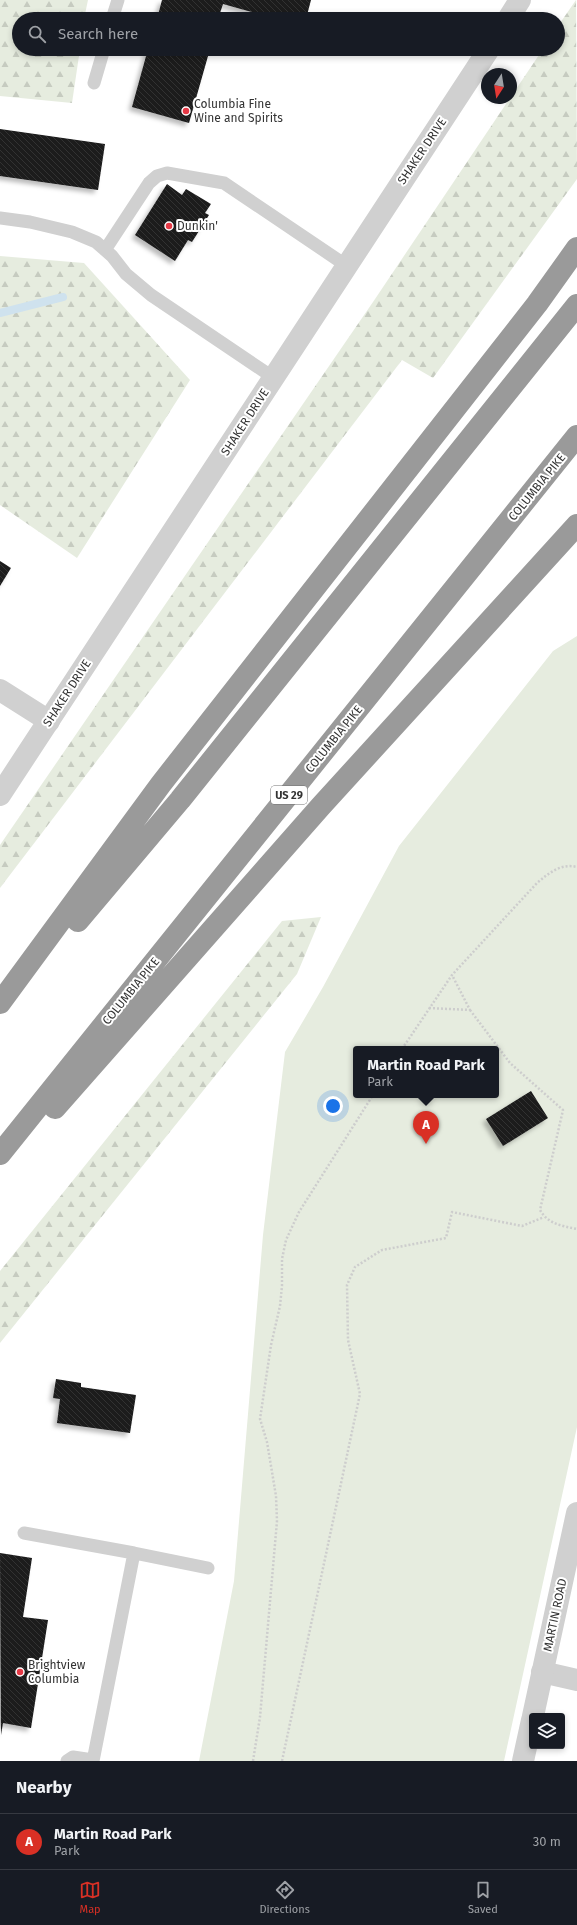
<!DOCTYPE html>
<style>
body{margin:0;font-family:"Fira Sans",sans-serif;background:#20242c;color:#f1f3f6}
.controls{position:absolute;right:12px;bottom:12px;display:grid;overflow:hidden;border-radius:4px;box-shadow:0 2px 6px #0003}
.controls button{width:36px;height:36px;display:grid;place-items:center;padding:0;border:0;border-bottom:1px solid #363941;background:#171b24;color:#f1f3f6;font:20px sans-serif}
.compass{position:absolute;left:481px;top:68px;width:36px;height:36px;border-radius:50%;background:#171b24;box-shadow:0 2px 6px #0003;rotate:192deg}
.you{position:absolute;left:333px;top:1106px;width:14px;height:14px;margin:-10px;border:3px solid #fff;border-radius:50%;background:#1a73e8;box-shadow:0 0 0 6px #1a73e833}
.badge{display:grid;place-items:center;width:26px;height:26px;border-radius:50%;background:#d93025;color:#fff;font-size:13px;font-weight:700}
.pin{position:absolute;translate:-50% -33px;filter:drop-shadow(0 1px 2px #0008)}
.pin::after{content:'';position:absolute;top:21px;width:14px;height:12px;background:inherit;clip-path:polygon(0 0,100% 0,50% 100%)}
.popup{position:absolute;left:353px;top:1046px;width:146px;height:52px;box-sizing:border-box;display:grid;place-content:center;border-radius:4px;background:#171b24;filter:drop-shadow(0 1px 3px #0005);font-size:13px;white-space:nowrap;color:#9ea1a6}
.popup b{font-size:15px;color:#f1f3f6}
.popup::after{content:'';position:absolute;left:50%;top:100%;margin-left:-8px;border:8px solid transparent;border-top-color:#171b24}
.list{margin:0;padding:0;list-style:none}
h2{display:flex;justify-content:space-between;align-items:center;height:52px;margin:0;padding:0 16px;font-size:17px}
h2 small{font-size:13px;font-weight:400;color:#9ea1a6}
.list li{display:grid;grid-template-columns:26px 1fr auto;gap:12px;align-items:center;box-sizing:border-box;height:56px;padding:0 16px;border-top:1px solid #363941}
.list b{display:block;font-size:15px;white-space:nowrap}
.list p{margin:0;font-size:13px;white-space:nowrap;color:#9ea1a6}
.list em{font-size:13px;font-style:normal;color:#9ea1a6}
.icon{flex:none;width:22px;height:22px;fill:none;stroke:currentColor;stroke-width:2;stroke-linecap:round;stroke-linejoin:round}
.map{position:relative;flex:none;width:577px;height:1761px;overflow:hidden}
.search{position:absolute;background:#171b24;box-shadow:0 2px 6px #0003;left:12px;right:12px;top:12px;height:44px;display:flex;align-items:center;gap:10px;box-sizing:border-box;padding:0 14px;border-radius:22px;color:#9ea1a6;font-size:15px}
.sheet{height:108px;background:#171b24}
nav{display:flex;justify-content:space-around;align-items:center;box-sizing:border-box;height:56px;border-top:1px solid #363941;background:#171b24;font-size:11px;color:#9ea1a6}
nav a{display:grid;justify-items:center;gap:2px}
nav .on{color:#d93025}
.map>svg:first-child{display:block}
.forest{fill:url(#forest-firs)}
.park{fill:#e6ecdf;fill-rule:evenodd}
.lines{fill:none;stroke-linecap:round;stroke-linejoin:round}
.stream{stroke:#cfe2ee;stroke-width:8}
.building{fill:url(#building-back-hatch);filter:url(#shadow)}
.path{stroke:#cdcdcd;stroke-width:2.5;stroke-dasharray:2 2;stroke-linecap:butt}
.service{stroke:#d0d0d0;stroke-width:13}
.minor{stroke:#d0d0d0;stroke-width:22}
.tertiary{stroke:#d0d0d0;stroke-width:22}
.motorway{stroke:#9a9a9a;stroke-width:22}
.poi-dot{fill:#e63946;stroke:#fff;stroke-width:1.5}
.labels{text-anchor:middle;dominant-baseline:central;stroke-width:4;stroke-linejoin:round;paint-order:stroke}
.shield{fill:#fff;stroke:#707070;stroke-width:1}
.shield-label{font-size:11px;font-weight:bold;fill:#333}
.poi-label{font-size:12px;fill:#333;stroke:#fff;text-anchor:start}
.street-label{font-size:12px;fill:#333;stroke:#fff}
</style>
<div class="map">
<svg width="577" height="1761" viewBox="0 0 577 1761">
<defs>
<pattern id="forest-firs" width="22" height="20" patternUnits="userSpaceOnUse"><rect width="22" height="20" fill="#e6ecdf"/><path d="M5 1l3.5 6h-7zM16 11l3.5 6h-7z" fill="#c6cbc0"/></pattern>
<pattern id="building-back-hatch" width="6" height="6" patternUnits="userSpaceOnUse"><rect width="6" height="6" fill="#1a1a1a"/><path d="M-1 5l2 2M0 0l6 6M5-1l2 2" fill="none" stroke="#333"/></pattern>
<filter id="shadow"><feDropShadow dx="-3.5" dy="3.5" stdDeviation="2" flood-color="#0004"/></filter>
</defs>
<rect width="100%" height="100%" fill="#fff"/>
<path class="forest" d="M0 0H88L84 19H19V49H80L72 103 0 96Z
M576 0 577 179 433 378 402 360 0 888V845L373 302 543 49H558V26Z
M0 256 84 263 190 380 77 558 0 505Z
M321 917 297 974 0 1343V1271L282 921Z"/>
<path class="park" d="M577 636V1427L504 1761H199L234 1581 263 1235 285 1052 323 987 399 846 553 651ZM356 1049H496V1095H356Z"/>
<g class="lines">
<path class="stream" d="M0 313 63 297"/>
</g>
<path class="building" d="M162 0H311L306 19H277L223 4 218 19H157Z
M148 49H210L189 123 132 107Z
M0 129 105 144 98 190 0 176Z
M167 184 182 195 186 189 211 204 205 213 209 215 192 242 188 240 175 261 135 235Z
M0 561 11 568 0 586Z
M531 1091 548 1118 503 1146 486 1119Z
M56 1379 81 1383V1387L136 1395 130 1433 57 1423 60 1399 53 1398Z
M0 1553 32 1558 23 1617 48 1620 31 1728 3 1723 1 1735Z"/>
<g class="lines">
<path class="path" d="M429 1008 470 1010 452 975
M470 1010 510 1063 563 1110 540 1210C548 1224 562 1226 577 1229
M402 1049 452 975 537 883C549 873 561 863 577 867
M253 1761 260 1717 277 1521 276 1496 267 1442 260 1419 271 1345 280 1306 282 1286V1259L286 1240 299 1212 373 1095
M282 1761 360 1394 348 1340 347 1285 355 1267 382 1250 446 1238 452 1212 522 1226 544 1217"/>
<path class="service" d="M112 19 118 0
M94 83 104 49
M0 218 30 222 72 232 96 242 112 256 126 274 151 295 274 378
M105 250 149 183 157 176 167 173 224 183 347 266
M24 1533 134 1553
M67 1761 73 1757 93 1760
M93 1761 134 1553 208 1568"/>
<path class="minor" d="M0 690 49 721
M542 1672 577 1680"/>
<path class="tertiary" d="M508 19 520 0
M0 795 489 49
M533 1716 577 1513
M523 1761 532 1720"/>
<path class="motorway" d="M78 921 180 800 577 305
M0 1003 161 784 537 304 577 248
M55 1108 321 806 577 525
M0 1154 577 436"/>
</g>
<g class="poi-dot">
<circle cx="186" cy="111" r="4"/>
<circle cx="169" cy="226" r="4"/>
<circle cx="20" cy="1672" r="4"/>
</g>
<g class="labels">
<rect class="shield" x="271" y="786" width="36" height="18" rx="3"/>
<g class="shield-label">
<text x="289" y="795">US 29</text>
</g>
<g class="poi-label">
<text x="194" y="104">Columbia Fine<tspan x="194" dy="14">Wine and Spirits</tspan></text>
<text x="177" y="226">Dunkin'</text>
<text x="28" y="1665">Brightview<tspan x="28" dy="14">Columbia</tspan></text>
</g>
<g class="street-label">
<text transform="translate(422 151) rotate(-56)">SHAKER DRIVE</text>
<text transform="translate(245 422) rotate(-57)">SHAKER DRIVE</text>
<text transform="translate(537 487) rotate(-51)">COLUMBIA PIKE</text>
<text transform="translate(67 693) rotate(-57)">SHAKER DRIVE</text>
<text transform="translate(334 739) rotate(-51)">COLUMBIA PIKE</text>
<text transform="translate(131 991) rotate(-51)">COLUMBIA PIKE</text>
<text transform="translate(555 1615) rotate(-78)">MARTIN ROAD</text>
</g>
</g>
</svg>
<div class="controls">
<button><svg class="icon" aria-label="layers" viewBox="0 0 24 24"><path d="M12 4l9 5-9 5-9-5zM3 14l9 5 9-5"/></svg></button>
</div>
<svg class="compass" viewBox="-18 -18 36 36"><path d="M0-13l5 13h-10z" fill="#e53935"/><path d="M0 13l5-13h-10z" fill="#9ea1a6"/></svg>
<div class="you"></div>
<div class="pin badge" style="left:426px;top:1144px">A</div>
<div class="popup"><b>Martin Road Park</b>Park</div>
<div class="search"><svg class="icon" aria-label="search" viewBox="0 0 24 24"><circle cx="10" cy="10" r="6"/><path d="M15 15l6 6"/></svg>Search here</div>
</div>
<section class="sheet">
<h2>Nearby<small></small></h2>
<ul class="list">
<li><span class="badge">A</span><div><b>Martin Road Park</b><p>Park</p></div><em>30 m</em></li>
</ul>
</section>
<nav>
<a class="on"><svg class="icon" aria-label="map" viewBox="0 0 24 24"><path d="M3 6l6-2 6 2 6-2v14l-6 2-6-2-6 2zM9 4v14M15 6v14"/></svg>Map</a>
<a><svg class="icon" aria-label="directions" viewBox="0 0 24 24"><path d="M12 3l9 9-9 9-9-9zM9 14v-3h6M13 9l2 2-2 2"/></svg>Directions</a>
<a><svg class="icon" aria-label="saved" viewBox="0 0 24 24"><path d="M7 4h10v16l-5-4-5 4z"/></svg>Saved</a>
</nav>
